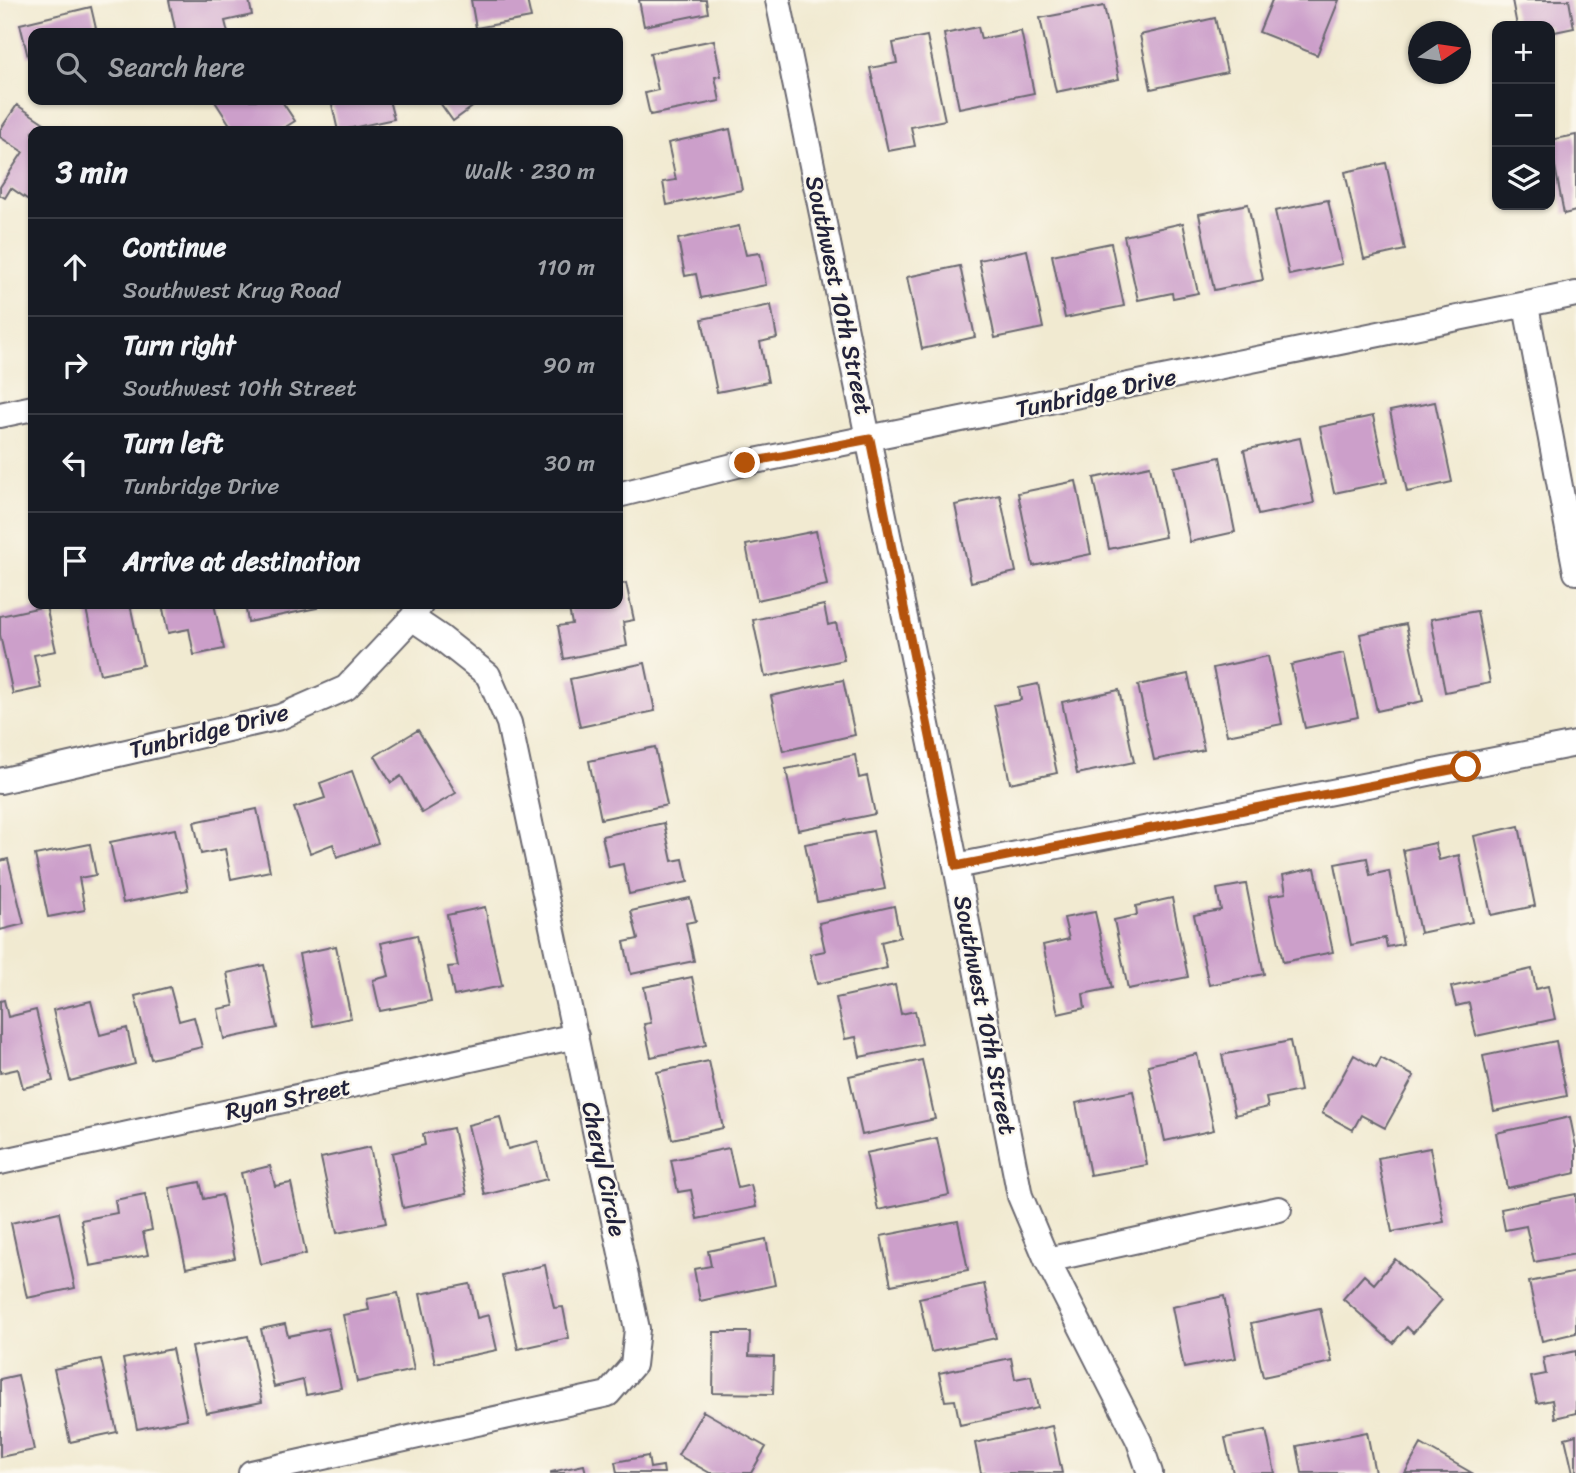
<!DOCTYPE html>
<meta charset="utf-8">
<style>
body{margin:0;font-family:Sriracha,sans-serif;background:#20242c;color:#f1f3f6}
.controls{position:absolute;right:21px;top:21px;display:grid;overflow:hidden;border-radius:14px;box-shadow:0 2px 5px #0004}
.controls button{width:63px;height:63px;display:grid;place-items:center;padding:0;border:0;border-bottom:2px solid #363941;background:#171b24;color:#f1f3f6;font:35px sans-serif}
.compass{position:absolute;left:1408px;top:21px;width:63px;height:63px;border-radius:50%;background:#171b24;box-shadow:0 2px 5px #0004;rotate:77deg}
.stop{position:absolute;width:21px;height:21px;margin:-16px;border:5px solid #b45309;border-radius:50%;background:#fff}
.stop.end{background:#b45309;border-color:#fff;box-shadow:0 2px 7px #0008}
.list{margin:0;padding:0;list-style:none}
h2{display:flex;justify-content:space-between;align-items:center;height:91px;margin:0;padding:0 28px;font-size:30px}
h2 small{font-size:23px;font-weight:400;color:#9ea1a6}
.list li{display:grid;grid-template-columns:46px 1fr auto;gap:21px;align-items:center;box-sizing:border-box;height:98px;padding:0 28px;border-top:2px solid #363941}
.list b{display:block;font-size:26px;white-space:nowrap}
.list p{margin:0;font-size:23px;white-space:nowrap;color:#9ea1a6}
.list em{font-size:23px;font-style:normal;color:#9ea1a6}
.icon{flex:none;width:38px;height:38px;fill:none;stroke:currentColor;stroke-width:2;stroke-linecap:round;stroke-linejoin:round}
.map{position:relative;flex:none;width:1576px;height:1473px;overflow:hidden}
.search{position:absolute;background:#171b24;box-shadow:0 2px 5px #0004;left:28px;top:28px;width:595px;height:77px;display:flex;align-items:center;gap:18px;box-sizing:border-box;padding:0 24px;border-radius:14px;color:#9ea1a6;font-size:26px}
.panel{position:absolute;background:#171b24;box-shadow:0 2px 5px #0004;left:28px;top:126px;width:595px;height:483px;border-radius:14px}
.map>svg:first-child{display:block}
.building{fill:#cc9fca}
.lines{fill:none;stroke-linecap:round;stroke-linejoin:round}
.minor-casing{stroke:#6a6870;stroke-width:28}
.minor{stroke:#fff;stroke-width:24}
.route{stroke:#b45309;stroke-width:9}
.labels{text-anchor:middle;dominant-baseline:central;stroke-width:5;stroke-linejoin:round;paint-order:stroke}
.street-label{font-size:24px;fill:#22223b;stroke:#fbf7ec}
</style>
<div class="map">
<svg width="1576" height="1473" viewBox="0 0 1576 1473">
<rect width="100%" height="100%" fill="#fbf7ec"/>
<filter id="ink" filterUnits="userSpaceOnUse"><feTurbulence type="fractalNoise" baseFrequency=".0143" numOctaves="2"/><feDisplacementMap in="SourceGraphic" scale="14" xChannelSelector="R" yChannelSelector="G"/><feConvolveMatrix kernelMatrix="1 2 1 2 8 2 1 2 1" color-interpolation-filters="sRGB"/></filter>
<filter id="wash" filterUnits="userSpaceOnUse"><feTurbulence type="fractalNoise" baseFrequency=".00686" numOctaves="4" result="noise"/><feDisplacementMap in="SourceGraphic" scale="28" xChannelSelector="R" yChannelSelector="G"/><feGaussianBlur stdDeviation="1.57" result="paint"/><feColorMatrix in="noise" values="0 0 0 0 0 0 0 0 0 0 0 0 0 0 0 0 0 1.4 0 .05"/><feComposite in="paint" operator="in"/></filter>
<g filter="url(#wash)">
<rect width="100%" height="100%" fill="#f1ead1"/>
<g id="blocks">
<path class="building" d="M169 0H249L252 15 225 21 228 33H176Z
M471 0H527L531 18 476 28Z
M639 0H706L708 13 644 26Z
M1272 0H1339L1317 55 1259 32Z
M1512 0H1569L1574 28 1550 33V26H1517Z
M1104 6 1119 79 1056 92 1040 18Z
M91 7 97 33H33V55L28 57 20 24Z
M1215 18 1227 72 1151 89 1140 35Z
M978 27 981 39 1021 31 1034 93 959 108 944 34Z
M927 36 945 120 911 127 915 146 888 151 870 68 897 63 893 43Z
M714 40 721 76 715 77 720 101 650 115 645 93 658 90 650 53Z
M214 100H281L295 121 279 131H234Z
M331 100H389L394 119 338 131Z
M438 100H482L453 121Z
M17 105 56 131H33V203L11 188 5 198 0 195V187L23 152 0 137V130Z
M730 129 742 190 667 205 663 182 676 180 668 143Z
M1576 135V211L1564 214 1550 140Z
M1386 163 1405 250 1364 259 1345 172Z
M1328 200 1342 264 1289 275 1275 211Z
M1248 204 1263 280 1214 290 1199 214Z
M1183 223 1198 293 1173 298 1172 293 1138 300 1124 236Z
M739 226 746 255 760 253 766 285 701 298 696 274 685 276 678 239Z
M1111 243 1124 306 1065 318 1052 255Z
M1027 250 1043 328 995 338 979 260Z
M960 266 975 337 922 349 907 277Z
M771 305 777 338 760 342 768 382 717 392 702 319Z
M1435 402 1452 482 1407 492 1390 411Z
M1373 416 1387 482 1334 493 1320 427Z
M1300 438 1314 503 1258 515 1244 450Z
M1220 457 1235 532 1190 542 1174 467Z
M1150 466 1165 537 1109 549 1094 478Z
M1076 481 1091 554 1033 566 1018 493Z
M1000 495 1016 572 971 582 955 505Z
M816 531 827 585 757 600 746 545Z
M626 583 634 620 623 622 627 646 564 659 558 626 572 624 568 604H618V585Z
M85 604H130L143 665 100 674Z
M162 604H214L224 649 194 655 189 629 168 633Z
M245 604H316L317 608 248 622Z
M824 605 828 625 836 623 844 660 765 677 753 620Z
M46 606 56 651 34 655 41 688 13 694 0 635V616Z
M1477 611 1490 683 1445 692 1431 619Z
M1406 624 1423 701 1377 711 1360 634Z
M1344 653 1358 717 1305 728 1291 665Z
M1268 656 1282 724 1227 735 1213 668Z
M645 663 655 711 580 727 570 679Z
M1188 674 1204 750 1154 760 1138 685Z
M843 680 855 735 783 751 771 696Z
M1038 684 1057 773 1010 783 994 705 1021 700 1019 688Z
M1119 690 1134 762 1077 774 1062 702Z
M418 730 456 793 422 813 401 776 391 783 375 756Z
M655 747 667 805 601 819 589 761Z
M855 755 859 778 867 776 875 814 798 830 786 769Z
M352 771 378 843 337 857 333 844 310 853 294 808 325 798 320 783Z
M257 809 270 871 231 879 225 849 201 854 194 822Z
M664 823 672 861 683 859 688 882 629 894 623 864 609 867 602 836Z
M1519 826 1535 906 1491 915 1474 836Z
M175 829 188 890 123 903 110 842Z
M873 831 885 889 817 902 805 844Z
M1435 843 1439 860 1459 855 1472 922 1420 933 1403 850Z
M90 844 96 875 79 878 85 910 48 917 35 855Z
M1367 858 1370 875 1389 871 1403 944 1387 947 1385 938 1351 945 1335 864Z
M8 859 24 924 0 930V861Z
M1315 868 1333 952 1283 962 1269 896 1286 893 1283 875Z
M1246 884 1264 974 1209 985 1194 915 1221 910 1217 889Z
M690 898 696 921 686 923 694 961 631 974 624 942 638 939 631 911Z
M1172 898 1188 977 1128 989 1114 920 1137 915 1136 906Z
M894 906 900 937 881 942 887 968 817 984 810 954 825 951 819 923Z
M485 907 502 986 454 996 448 967 458 966 447 915Z
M1095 912 1112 988 1083 994 1085 1008 1058 1014 1043 945 1069 939 1064 918Z
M417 935 431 1001 380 1011 373 980 389 976 381 943Z
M336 946 351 1018 313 1026 299 954Z
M264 965 277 1028 224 1039 218 1009 234 1006 227 973Z
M1532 969 1536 989 1548 986 1555 1019 1476 1036 1469 1003 1456 1006 1451 987Z
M692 977 706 1045 651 1057 644 1024 651 1023 644 987Z
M895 985 901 1014 915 1011 922 1044 860 1057 856 1037 845 1039 836 998Z
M170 987 179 1021 194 1017 202 1047 151 1059 135 996Z
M4 1000 8 1017 36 1010 53 1081 23 1088 18 1069 0 1073V1001Z
M91 1001 100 1035 127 1028 135 1064 70 1081 53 1010Z
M1290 1041 1300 1091 1266 1098 1268 1107 1235 1115 1222 1055Z
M1556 1041 1567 1096 1494 1111 1483 1056Z
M1197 1054 1214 1130 1165 1141 1148 1065Z
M1354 1055 1376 1068 1381 1058 1414 1076 1385 1128 1361 1115 1353 1130 1322 1113Z
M922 1060 935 1119 862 1135 849 1076Z
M709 1061 723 1128 672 1139 657 1072Z
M1133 1091 1147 1165 1090 1175 1076 1103Z
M500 1117 508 1149 538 1141 547 1179 485 1195 468 1125Z
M1570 1117 1576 1147V1173L1507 1188 1496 1133Z
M453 1128 467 1194 403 1208 392 1153 425 1145 423 1134Z
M937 1138 949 1195 878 1210 866 1153Z
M370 1147 386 1223 337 1233 321 1158Z
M729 1148 738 1188 751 1185 756 1207 697 1219 691 1190 678 1192 671 1160Z
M1430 1148 1444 1222 1392 1232 1378 1158Z
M270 1166 275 1186 291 1183 306 1254 261 1264 241 1173Z
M200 1182 204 1199 222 1195 235 1258 186 1268 169 1188Z
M145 1194 152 1230 143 1232 148 1255 90 1266 81 1220 117 1213 115 1200Z
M1576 1194V1254L1534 1262 1526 1226 1505 1230 1501 1209Z
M59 1212 75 1288 27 1298 11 1223Z
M958 1221 968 1270 891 1285 881 1236Z
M766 1239 775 1285 700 1301 694 1269 711 1266 708 1251Z
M1395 1259 1442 1300 1413 1333 1407 1327 1393 1343 1343 1299 1364 1275 1374 1284Z
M545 1265 554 1308 563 1307 569 1338 518 1349 502 1275Z
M1576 1272V1333L1542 1341 1529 1282Z
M470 1284 477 1318 489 1315 497 1350 435 1363 420 1294Z
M984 1284 996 1338 931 1352 919 1298Z
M398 1293 414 1370 357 1382 343 1315 369 1310 367 1299Z
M1224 1296 1236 1358 1184 1368 1172 1307Z
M1320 1308 1332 1362 1263 1377 1251 1323Z
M285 1324 288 1336 328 1328 341 1388 306 1395 303 1380 274 1387 261 1329Z
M714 1332H750L749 1356 774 1357 773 1394 713 1393Z
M248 1336 262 1402 206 1413 192 1347Z
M172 1349 187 1419 137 1429 123 1359Z
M1576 1351V1413L1555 1418 1552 1400 1537 1403 1531 1377 1546 1374 1543 1358Z
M1011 1358 1015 1379 1031 1376 1038 1408 960 1425 955 1400 945 1401 939 1373Z
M101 1359 117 1432 70 1442 54 1369Z
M18 1375 34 1450 0 1457V1379Z
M703 1411 766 1447 751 1473H710L678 1455Z
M1052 1426 1062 1473H981L975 1443Z
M1266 1430 1275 1473H1233L1225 1438Z
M1367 1432 1375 1473H1302L1297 1446Z
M1576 1435V1473H1573L1565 1438Z
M1421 1444 1472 1473H1405Z
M648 1456 650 1468 663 1466 664 1473H617L615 1462Z
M584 1465 586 1473H551V1472Z"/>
</g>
</g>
<g filter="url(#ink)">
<use href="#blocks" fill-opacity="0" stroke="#6a6870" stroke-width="2"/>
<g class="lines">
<defs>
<path id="minor" d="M778 0 956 866 1020 1196 1047 1260 1139 1441 1150 1473
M1526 306 1576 572
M0 415 33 408
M618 495 745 463 1576 294
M0 781 280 717 346 688 412 618 421 604
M956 866 1576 744
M0 1162 576 1036
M1047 1260 1279 1209
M251 1473 608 1394 633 1365 637 1329 509 723 488 675 440 637 412 618"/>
</defs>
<use href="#minor" class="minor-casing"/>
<use href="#minor" class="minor"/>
</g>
</g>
<g class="lines" filter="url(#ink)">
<path class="route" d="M745 463 870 439 956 866 1466 767"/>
</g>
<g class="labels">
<g class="street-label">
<text transform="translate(839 295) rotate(78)">Southwest 10th Street</text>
<text transform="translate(1096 393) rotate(-12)">Tunbridge Drive</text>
<text transform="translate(209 731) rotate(-14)">Tunbridge Drive</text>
<text transform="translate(985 1015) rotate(79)">Southwest 10th Street</text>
<text transform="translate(288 1099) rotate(-12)">Ryan Street</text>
<text transform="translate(604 1169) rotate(78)">Cheryl Circle</text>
</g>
</g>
</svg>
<div class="controls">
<button>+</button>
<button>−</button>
<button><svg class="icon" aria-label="layers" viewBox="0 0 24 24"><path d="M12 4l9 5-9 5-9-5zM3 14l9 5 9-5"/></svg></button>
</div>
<svg class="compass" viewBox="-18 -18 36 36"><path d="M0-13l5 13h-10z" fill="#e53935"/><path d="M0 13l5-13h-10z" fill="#9ea1a6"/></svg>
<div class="stop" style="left:1466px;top:767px"></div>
<div class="stop end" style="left:745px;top:463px"></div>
<div class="search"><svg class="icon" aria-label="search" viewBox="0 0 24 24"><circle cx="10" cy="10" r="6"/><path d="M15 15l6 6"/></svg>Search here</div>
<section class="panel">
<h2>3 min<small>Walk · 230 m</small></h2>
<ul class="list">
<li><svg class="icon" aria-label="ahead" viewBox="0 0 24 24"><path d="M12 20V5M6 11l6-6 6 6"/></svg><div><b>Continue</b><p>Southwest Krug Road</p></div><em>110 m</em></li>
<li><svg class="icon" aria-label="right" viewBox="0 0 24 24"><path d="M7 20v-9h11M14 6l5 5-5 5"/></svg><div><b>Turn right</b><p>Southwest 10th Street</p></div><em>90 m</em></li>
<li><svg class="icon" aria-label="left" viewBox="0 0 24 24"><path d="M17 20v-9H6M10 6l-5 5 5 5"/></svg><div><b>Turn left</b><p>Tunbridge Drive</p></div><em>30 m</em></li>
<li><svg class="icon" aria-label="arrive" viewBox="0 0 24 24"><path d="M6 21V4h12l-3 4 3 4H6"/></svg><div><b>Arrive at destination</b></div></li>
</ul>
</section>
</div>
